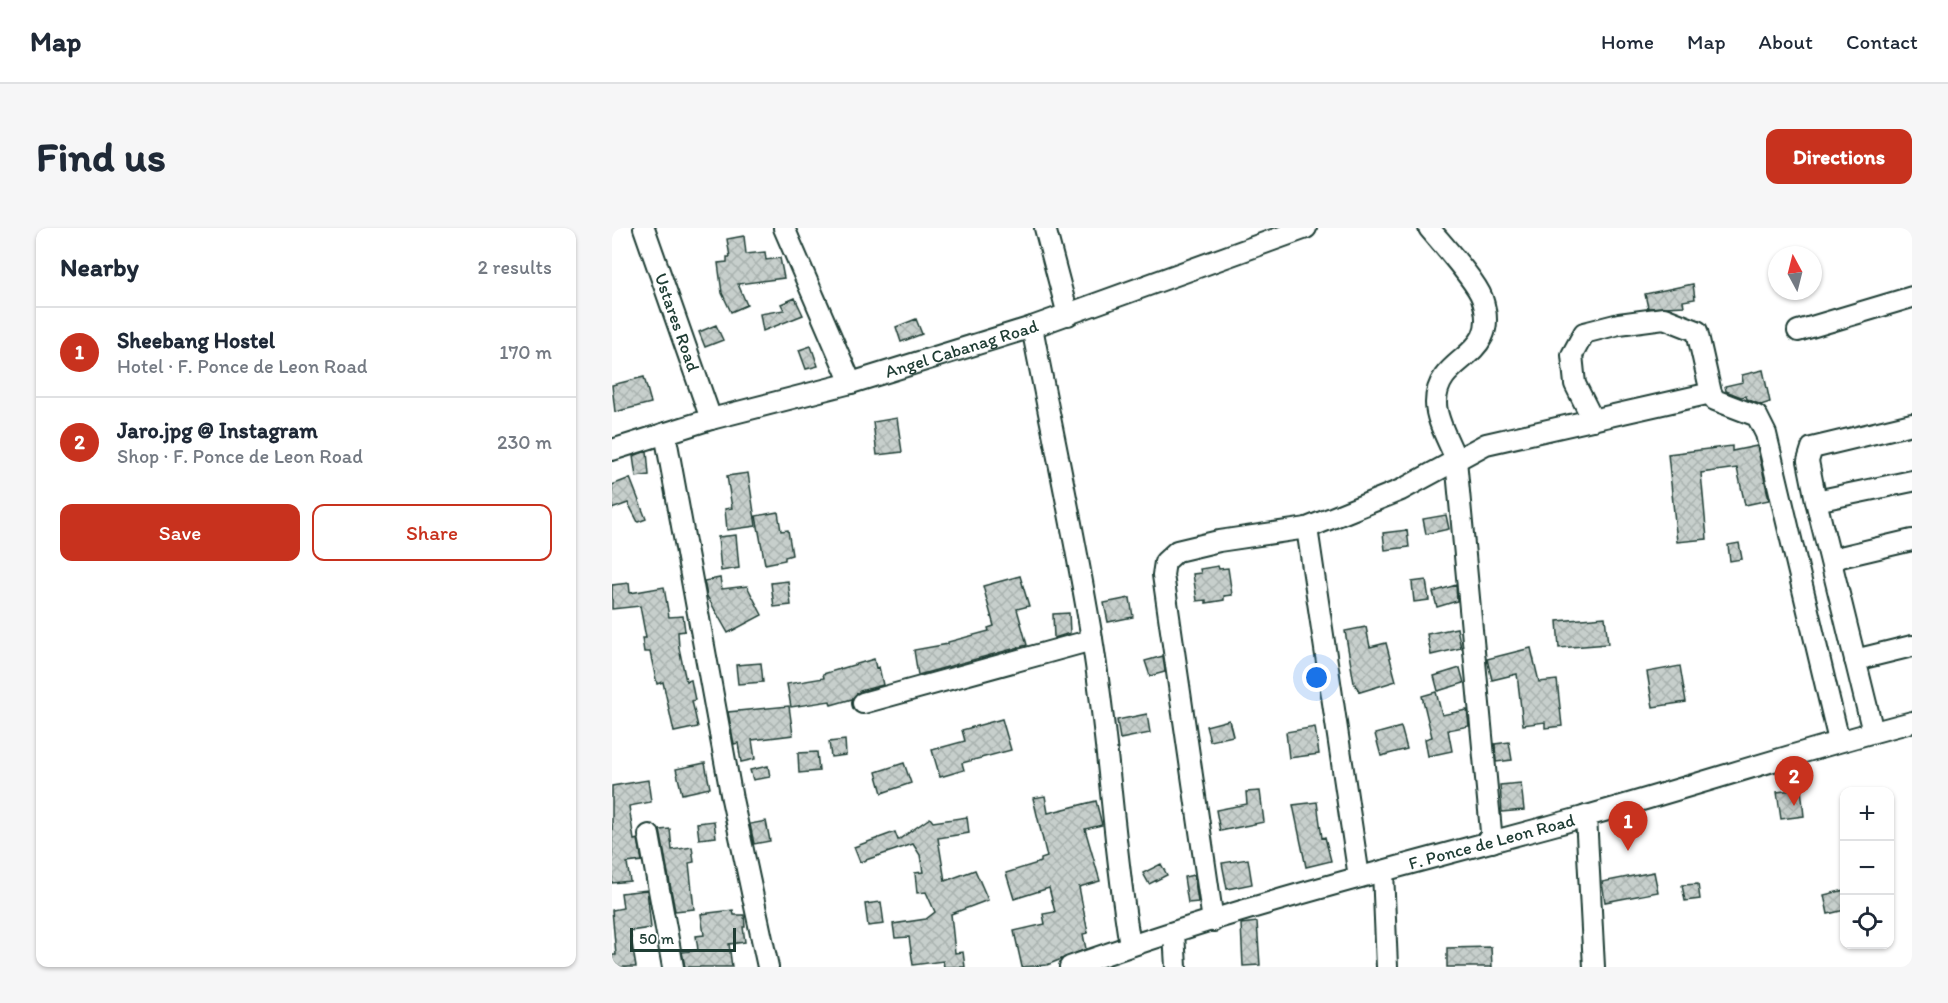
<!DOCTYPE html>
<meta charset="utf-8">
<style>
body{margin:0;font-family:Itim,sans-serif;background:#f6f6f7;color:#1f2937}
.controls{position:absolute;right:18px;bottom:18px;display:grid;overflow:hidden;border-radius:12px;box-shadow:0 2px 4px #0004}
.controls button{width:54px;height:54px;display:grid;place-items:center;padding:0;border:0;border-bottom:2px solid #e0e1e3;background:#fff;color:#1f2937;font:30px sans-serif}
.compass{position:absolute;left:1156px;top:18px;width:54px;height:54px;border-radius:50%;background:#fff;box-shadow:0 2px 4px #0004;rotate:353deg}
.scale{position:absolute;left:18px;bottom:15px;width:106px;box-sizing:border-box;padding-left:6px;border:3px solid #1f3d34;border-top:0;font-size:16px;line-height:21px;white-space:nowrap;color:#1f3d34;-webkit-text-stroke:4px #fff;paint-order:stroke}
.you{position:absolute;left:705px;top:450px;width:21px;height:21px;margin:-15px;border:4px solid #fff;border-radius:50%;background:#1a73e8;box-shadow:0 0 0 9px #1a73e833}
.badge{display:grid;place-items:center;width:39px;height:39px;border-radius:50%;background:#c8321e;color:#fff;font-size:20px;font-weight:700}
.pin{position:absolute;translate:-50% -50px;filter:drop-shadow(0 2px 3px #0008)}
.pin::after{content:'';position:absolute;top:32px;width:21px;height:18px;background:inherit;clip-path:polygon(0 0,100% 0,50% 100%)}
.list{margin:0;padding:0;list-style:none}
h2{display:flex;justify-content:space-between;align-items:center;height:78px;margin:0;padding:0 24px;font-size:26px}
h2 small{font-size:20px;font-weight:400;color:#747a83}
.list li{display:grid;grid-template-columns:39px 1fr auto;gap:18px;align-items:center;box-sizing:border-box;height:90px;padding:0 24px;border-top:2px solid #e0e1e3}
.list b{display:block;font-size:22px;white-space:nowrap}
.list p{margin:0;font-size:20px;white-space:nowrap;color:#747a83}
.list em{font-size:20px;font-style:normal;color:#747a83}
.actions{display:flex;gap:12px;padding:18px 24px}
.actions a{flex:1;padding:14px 0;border:2px solid #c8321e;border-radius:12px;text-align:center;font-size:21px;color:#c8321e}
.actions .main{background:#c8321e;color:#fff}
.icon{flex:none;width:33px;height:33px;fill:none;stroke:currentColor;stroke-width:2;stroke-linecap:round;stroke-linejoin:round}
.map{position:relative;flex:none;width:1300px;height:739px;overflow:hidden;border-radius:12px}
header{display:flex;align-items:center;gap:36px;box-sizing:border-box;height:84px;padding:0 30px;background:#fff;border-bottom:2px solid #e0e1e3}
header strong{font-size:28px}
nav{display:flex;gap:33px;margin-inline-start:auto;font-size:21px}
.intro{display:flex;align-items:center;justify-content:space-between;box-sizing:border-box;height:144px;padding:0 36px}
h1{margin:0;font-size:42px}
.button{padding:15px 27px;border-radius:12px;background:#c8321e;color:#fff;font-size:21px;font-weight:700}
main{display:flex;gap:36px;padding:0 36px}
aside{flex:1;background:#fff;border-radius:12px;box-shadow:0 2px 4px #0004}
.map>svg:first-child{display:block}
.building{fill:url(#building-cross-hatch);stroke:#1f3d34;stroke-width:1.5}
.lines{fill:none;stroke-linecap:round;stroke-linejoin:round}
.minor-casing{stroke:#1f3d34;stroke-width:24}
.minor{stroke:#fff;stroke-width:20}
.labels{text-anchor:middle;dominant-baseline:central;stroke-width:6;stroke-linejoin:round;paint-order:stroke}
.street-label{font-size:18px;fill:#1f3d34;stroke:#fff}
</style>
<header>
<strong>Map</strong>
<nav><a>Home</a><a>Map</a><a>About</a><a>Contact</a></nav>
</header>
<div class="intro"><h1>Find us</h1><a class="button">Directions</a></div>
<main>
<aside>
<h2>Nearby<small>2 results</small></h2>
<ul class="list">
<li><span class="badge">1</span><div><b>Sheebang Hostel</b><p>Hotel · F. Ponce de Leon Road</p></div><em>170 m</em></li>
<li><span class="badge">2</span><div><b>Jaro.jpg @ Instagram</b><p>Shop · F. Ponce de Leon Road</p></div><em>230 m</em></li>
</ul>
<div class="actions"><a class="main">Save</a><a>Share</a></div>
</aside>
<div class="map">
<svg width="1300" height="739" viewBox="0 0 1300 739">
<defs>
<pattern id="building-cross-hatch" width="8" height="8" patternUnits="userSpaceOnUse" patternTransform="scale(1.5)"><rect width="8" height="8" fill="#c7cfcc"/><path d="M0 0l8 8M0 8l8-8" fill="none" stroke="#aab3b0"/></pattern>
</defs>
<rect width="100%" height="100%" fill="#fff"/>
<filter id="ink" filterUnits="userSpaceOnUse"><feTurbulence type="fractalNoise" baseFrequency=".0167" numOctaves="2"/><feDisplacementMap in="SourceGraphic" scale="12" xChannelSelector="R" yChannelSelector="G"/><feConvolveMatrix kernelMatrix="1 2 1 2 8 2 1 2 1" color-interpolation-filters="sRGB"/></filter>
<g filter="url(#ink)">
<path class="building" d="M132 8 134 26 153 24 154 32 168 30 172 50 126 56 135 77 119 84 110 65 106 35 115 34V29H118L115 11Z
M1081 56 1083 71 1071 73 1072 78 1036 80 1033 66Z
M183 70 191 87 151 103 148 86 172 82 169 76Z
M304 91 310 106 289 114 284 99Z
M104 97 111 112 93 119 87 104Z
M199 118 206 138 194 141 187 122Z
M1151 142 1158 174 1149 177 1135 171 1134 168 1129 169 1114 163 1113 158 1131 154 1130 147Z
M32 149 39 175 3 184 0 157Z
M285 190 290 224 265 227 261 194Z
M1120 218V223L1145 218 1157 272 1133 277 1125 240 1089 245 1095 311 1065 314 1056 226Z
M35 223 37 247 24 249 21 228Z
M136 245 144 298 115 302 113 281 120 280 115 248Z
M18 250 34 291 26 294 16 275 0 281V257Z
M166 284 169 303 176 302 180 327 173 329V332L153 336 144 288Z
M834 287 837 301 814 306 811 291Z
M795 302 797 319 773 322 771 305Z
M124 307 127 340 109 343 106 309Z
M1127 315 1130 331 1118 333 1116 317Z
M606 338 607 341 616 340 620 367 612 368V372L594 375V372L585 373 581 346 589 345 588 341Z
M408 348 417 378 405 381 415 417 306 447 302 422 336 416V414L377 403 376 400 382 398 371 358Z
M108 350 110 361 135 358 150 387 116 405 95 368 92 353Z
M814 352 817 372 802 374 800 354Z
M176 353 179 377 162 379 159 355Z
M17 355 18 365 52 359 57 389 71 388 73 403 66 404 67 420 74 453 79 452 83 472 80 473 86 499 62 504 51 454 45 456 38 424H32L30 410H34L28 378 0 381V357Z
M844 357 845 373 825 379 821 364Z
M518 370 521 389 496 394 492 375Z
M457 385 458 405 442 410 441 386Z
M993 389 996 416 947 420 945 393Z
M754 399 758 419 774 415 784 453 748 464 742 455 733 403Z
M845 400 849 420 819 427 815 406Z
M919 420 927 454 945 452 950 498 933 500V494L911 497 905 446 880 452 875 431Z
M551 428 553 444 538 448 533 433Z
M262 431 264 440 267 439 271 457 248 463 240 471 219 477 218 473 179 479 175 456 212 450 211 446Z
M149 435 151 454 126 456 124 437Z
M1068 438 1074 474 1041 479 1035 444Z
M848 440 852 455 826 463 822 448Z
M824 464 830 487 855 482 857 498 836 502 840 523 816 528 813 511 820 509 810 468Z
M177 478 181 507 140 512 143 531 129 534 126 515 122 516 116 484Z
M535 486 538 505 508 511 505 492Z
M390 491 399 522 350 535 352 542 328 549 320 522 353 513 350 502Z
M617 492 621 508 598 513 594 498Z
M703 499 707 526 677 530 674 504Z
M789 499 795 521 769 528 763 506Z
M233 512 234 527 219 529 217 514Z
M897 514 900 532 884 534 883 516Z
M205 524 207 543 187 545 186 525Z
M93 535 98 560 70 566 64 541Z
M292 535 299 555 270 565 264 544Z
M156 538 158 549 141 552 138 542Z
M36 552 39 574 17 578 22 612 26 611 30 633 15 635 18 653 0 655V558Z
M909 555 912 582 890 584 888 557Z
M1189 561 1192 588 1169 591 1165 564Z
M648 563 652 594 608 603 604 582 635 576 634 564Z
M433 568 436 585 484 573 490 597 473 601 488 653 467 659 476 705 471 706 474 721 435 737 410 739 402 703 433 696 431 686 443 684 437 660 402 671 394 645 429 634V631L435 629 421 570Z
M705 574 710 610 713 609 719 633 694 639 681 577Z
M355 589 357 605 326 610 333 653 363 642 376 672 339 686 343 725 351 724 353 739H332L331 733 301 737 297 709 283 710 281 696 314 691 323 684 314 664 305 665 303 645 311 644 308 627 301 616 248 634 242 619 283 604 286 612 318 590 321 594Z
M102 593 104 609 87 611 85 595Z
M154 593 158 613 142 616 138 596Z
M58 601 60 622 80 619 82 634 77 635 82 681 63 683 48 602Z
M636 631 640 656 615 661 610 635Z
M549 636 555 647 537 656 531 645Z
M1042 644 1046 664 993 674 990 654Z
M582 647 586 674 576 675 572 649Z
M1086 656 1088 671 1073 673 1070 657Z
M35 662 39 700 18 703 24 739H0V727H4L0 682 11 680 9 665Z
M1233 662V682L1216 686 1212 667Z
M269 674 272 696 256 698 253 676Z
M121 682 122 687H132L133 699H131L133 714 117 716 120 739H73L70 724 86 722 84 708 92 707 89 686Z
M645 694 648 737 631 738 629 696Z
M879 719 880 739H835V720Z"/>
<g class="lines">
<defs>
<g id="minor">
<path id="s1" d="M32 0 99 191"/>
<path d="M172 0 239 155"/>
<path d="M433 0 456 87"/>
<path d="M817 0C830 16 864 53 870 70 891 132 824 125 824 175 824 193 838 215 844 232L880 614"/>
<path d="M420 99C440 203 463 307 480 411 497 513 501 616 518 717"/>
<path d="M1186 103 1300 69"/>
<path d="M981 192 963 156 960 127 972 105 1007 96 1052 90 1085 103 1099 165 1103 172 1145 188 1154 206 1227 513"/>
<path d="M53 205 120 571 156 739"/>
<path id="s2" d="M0 222 99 191 239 155 420 99 694 0"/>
<path d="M1204 273 1300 253"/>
<path d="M695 300 747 649"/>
<path d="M1220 331 1300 312"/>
<path d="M1243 432 1300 418"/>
<path d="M251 475 480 412"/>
<path d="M1261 504 1204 273 1196 233 1200 220 1300 196"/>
<path d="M974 588 982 739"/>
<path d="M37 607 61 739"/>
<path d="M771 643 775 739"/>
<path d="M601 693 551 347 553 334 565 323 607 313 695 300 789 262 874 216 1099 165"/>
<path d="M562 705 564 739"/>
<path id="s3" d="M458 739C624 679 795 637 964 591 1076 560 1187 523 1300 494"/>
</g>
</defs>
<use href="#minor" class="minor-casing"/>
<use href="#minor" class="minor"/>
</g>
</g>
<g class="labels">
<g class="street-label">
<text stroke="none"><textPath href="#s1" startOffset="100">Ustares Road</textPath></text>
<text stroke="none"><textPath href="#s2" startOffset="364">Angel Cabanag Road</textPath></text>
<text stroke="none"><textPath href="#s3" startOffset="440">F. Ponce de Leon Road</textPath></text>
</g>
</g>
</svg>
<div class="controls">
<button>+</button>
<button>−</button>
<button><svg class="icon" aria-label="locate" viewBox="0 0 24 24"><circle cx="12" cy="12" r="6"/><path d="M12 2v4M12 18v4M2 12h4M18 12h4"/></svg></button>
</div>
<svg class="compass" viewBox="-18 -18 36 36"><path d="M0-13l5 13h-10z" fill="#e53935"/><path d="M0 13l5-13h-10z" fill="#747a83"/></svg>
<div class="scale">50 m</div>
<div class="you"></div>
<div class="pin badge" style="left:1016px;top:623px">1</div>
<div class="pin badge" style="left:1182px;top:578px">2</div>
</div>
</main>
